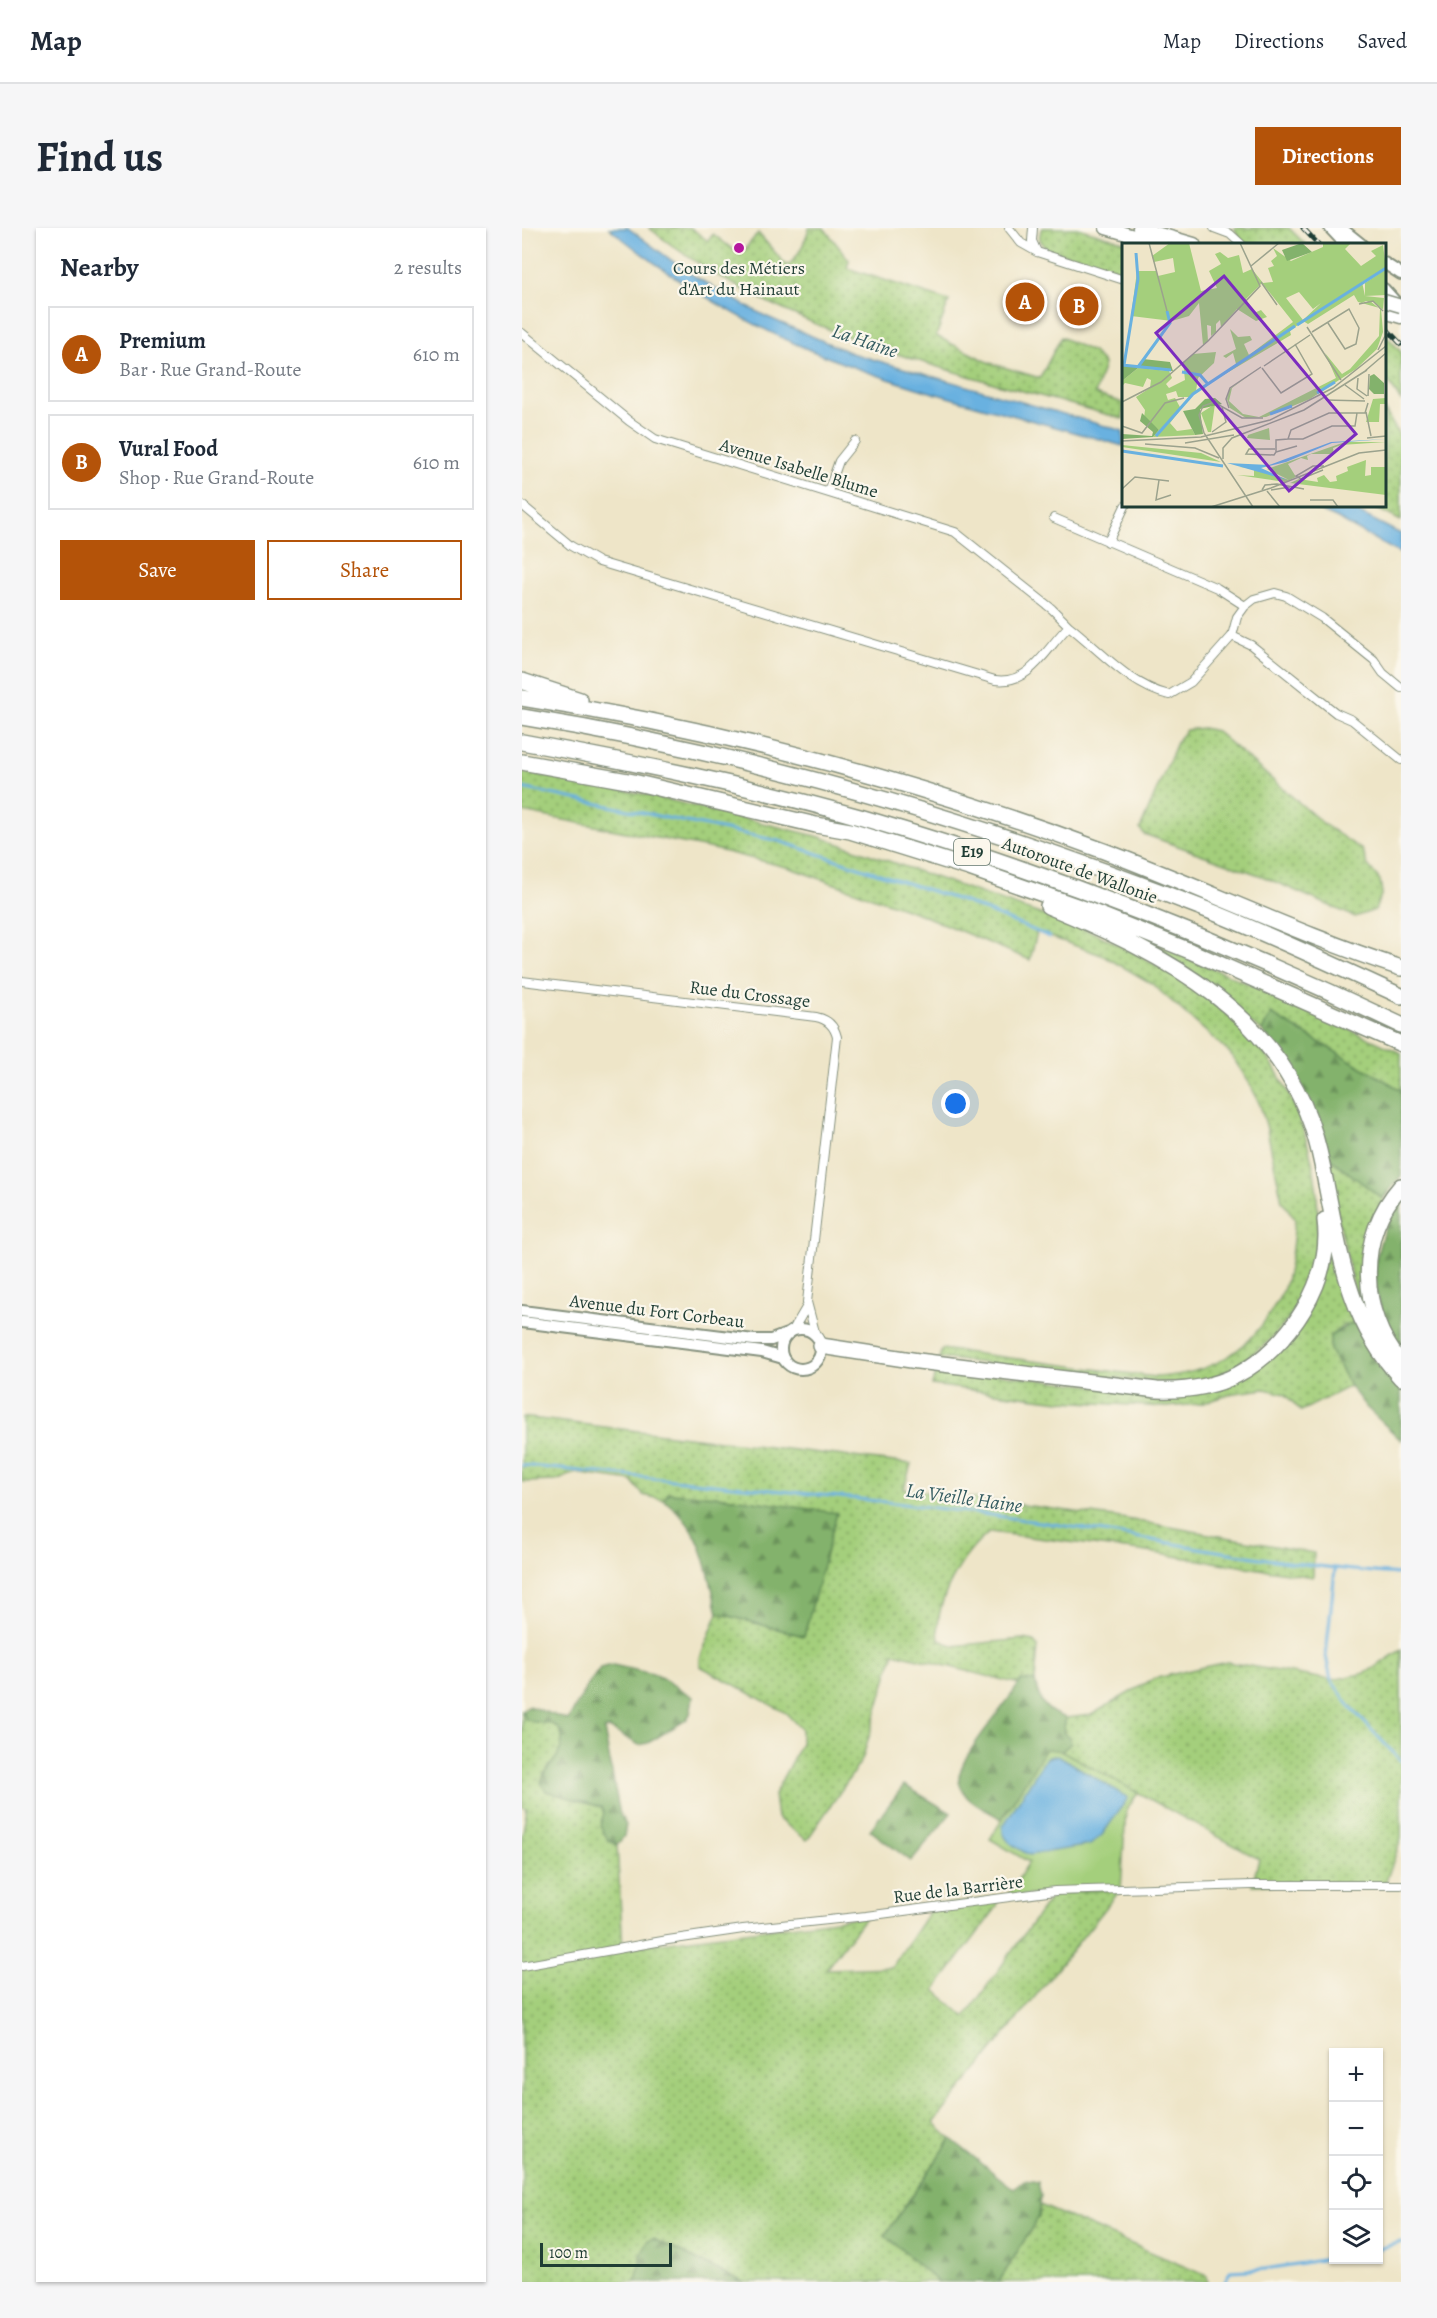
<!DOCTYPE html>
<meta charset="utf-8">
<style>
body{margin:0;font-family:Alegreya,serif;background:#f6f6f7;color:#1f2937}
.controls{position:absolute;right:18px;bottom:18px;display:grid;overflow:hidden;border-radius:0px;box-shadow:0 2px 4px #0004}
.controls button{width:54px;height:54px;display:grid;place-items:center;padding:0;border:0;border-bottom:2px solid #e0e1e3;background:#fff;color:#1f2937;font:30px sans-serif}
.scale{position:absolute;left:18px;bottom:15px;width:132px;box-sizing:border-box;padding-left:6px;border:3px solid #1f3d34;border-top:0;font-size:16px;line-height:21px;white-space:nowrap;color:#1f3d34;-webkit-text-stroke:4px #fbf7ec;paint-order:stroke}
.you{position:absolute;left:434px;top:876px;width:21px;height:21px;margin:-15px;border:4px solid #fff;border-radius:50%;background:#1a73e8;box-shadow:0 0 0 9px #1a73e833}
.badge{display:grid;place-items:center;width:39px;height:39px;border-radius:50%;background:#b45309;color:#fff;font-size:20px;font-weight:700}
.pin{position:absolute;translate:-50% -50%;border:3px solid #fff;box-shadow:0 2px 6px #0006}
.list{margin:0;padding:0;list-style:none}
h2{display:flex;justify-content:space-between;align-items:center;height:78px;margin:0;padding:0 24px;font-size:26px}
h2 small{font-size:20px;font-weight:400;color:#747a83}
.list li{display:grid;grid-template-columns:39px 1fr auto;gap:18px;align-items:center;box-sizing:border-box;height:96px;margin:0 12px 12px;padding:0 12px;border:2px solid #e0e1e3;border-radius:0px}
.list b{display:block;font-size:22px;white-space:nowrap}
.list p{margin:0;font-size:20px;white-space:nowrap;color:#747a83}
.list em{font-size:20px;font-style:normal;color:#747a83}
.actions{display:flex;gap:12px;padding:18px 24px}
.actions a{flex:1;padding:14px 0;border:2px solid #b45309;border-radius:0px;text-align:center;font-size:21px;color:#b45309}
.actions .main{background:#b45309;color:#fff}
.icon{flex:none;width:33px;height:33px;fill:none;stroke:currentColor;stroke-width:2;stroke-linecap:round;stroke-linejoin:round}
.map{position:relative;flex:none;width:879px;height:2054px;overflow:hidden;border-radius:0px}
header{display:flex;align-items:center;gap:36px;box-sizing:border-box;height:84px;padding:0 30px;background:#fff;border-bottom:2px solid #e0e1e3}
header strong{font-size:28px}
nav{display:flex;gap:33px;margin-inline-start:auto;font-size:21px}
.intro{display:flex;align-items:center;justify-content:space-between;box-sizing:border-box;height:144px;padding:0 36px}
h1{margin:0;font-size:42px}
.button{padding:15px 27px;border-radius:0px;background:#b45309;color:#fff;font-size:21px;font-weight:700}
main{display:flex;gap:36px;padding:0 36px}
aside{flex:1;background:#fff;border-radius:0px;box-shadow:0 2px 4px #0004}
.map>svg:first-child{display:block}
.grass{fill:url(#grass-dots);stroke:#628658;stroke-width:1.5}
.forest{fill:url(#forest-firs);stroke:#517850;stroke-width:1.5}
.green{fill:#a4cf7c;stroke:#628658;stroke-width:1.5}
.water{fill:#69b1e0;stroke:#44778a;stroke-width:1.5}
.lines{fill:none;stroke-linecap:round;stroke-linejoin:round}
.stream{stroke:#69b1e0;stroke-width:3}
.street-casing{stroke:#86917e;stroke-width:10}
.secondary-casing{stroke:#86917e;stroke-width:14}
.primary-casing{stroke:#86917e;stroke-width:15}
.highway-casing{stroke:#86917e;stroke-width:18}
.street{stroke:#fff;stroke-width:8}
.secondary{stroke:#fff;stroke-width:10}
.primary{stroke:#fff;stroke-width:12}
.highway{stroke:#fff;stroke-width:15}
.rail-casing{stroke:#1f3d34;stroke-width:5}
.rail{stroke:#fbf7ec;stroke-width:3;stroke-dasharray:9;stroke-linecap:butt}
.primary-bridge-casing{stroke:#86917e;stroke-width:15;stroke-linecap:butt}
.primary-bridge{stroke:#fff;stroke-width:12}
.poi-dot{fill:#b5179e;stroke:#fbf7ec;stroke-width:2}
.labels{text-anchor:middle;dominant-baseline:central;stroke-width:4.5;stroke-linejoin:round;paint-order:stroke}
.shield{fill:#fbf7ec;stroke:#61756b;stroke-width:1.5}
.shield-label{font-size:16px;font-weight:bold;fill:#1f3d34}
.poi-label{font-size:18px;fill:#1f3d34;stroke:#fbf7ec}
.street-label{font-size:18px;fill:#1f3d34;stroke:#fbf7ec}
.water-label{font-size:20px;font-style:italic;fill:#325a5f;stroke:#fbf7ec}
.inset-river{fill:none;stroke:#69b1e0;stroke-width:3}
.inset-road{fill:none;stroke:#9ba28d;stroke-width:1.5}
.view{fill:#7b2cbf;fill-opacity:0.15;stroke:#7b2cbf;stroke-width:3}
.inset-edge{fill:none;stroke:#1f3d34;stroke-width:3}
</style>
<header>
<strong>Map</strong>
<nav><a>Map</a><a>Directions</a><a>Saved</a></nav>
</header>
<div class="intro"><h1>Find us</h1><a class="button">Directions</a></div>
<main>
<aside>
<h2>Nearby<small>2 results</small></h2>
<ul class="list">
<li><span class="badge">A</span><div><b>Premium</b><p>Bar · Rue Grand-Route</p></div><em>610 m</em></li>
<li><span class="badge">B</span><div><b>Vural Food</b><p>Shop · Rue Grand-Route</p></div><em>610 m</em></li>
</ul>
<div class="actions"><a class="main">Save</a><a>Share</a></div>
</aside>
<div class="map">
<svg width="879" height="2054" viewBox="0 0 879 2054">
<defs>
<pattern id="grass-dots" width="8" height="8" patternUnits="userSpaceOnUse" patternTransform="scale(1.5)"><rect width="8" height="8" fill="#a4cf7c"/><path d="M2 2h.1M6 6h.1" fill="none" stroke="#85a966" stroke-width="1.8" stroke-linecap="round"/></pattern>
<pattern id="forest-firs" width="22" height="20" patternUnits="userSpaceOnUse" patternTransform="scale(1.5)"><rect width="22" height="20" fill="#83b26c"/><path d="M5 1l3.5 6h-7zM16 11l3.5 6h-7z" fill="#6b925a"/></pattern>
</defs>
<rect width="100%" height="100%" fill="#fbf7ec"/>
<filter id="ink" filterUnits="userSpaceOnUse"><feTurbulence type="fractalNoise" baseFrequency=".0167" numOctaves="2"/><feDisplacementMap in="SourceGraphic" scale="12" xChannelSelector="R" yChannelSelector="G"/><feConvolveMatrix kernelMatrix="1 2 1 2 8 2 1 2 1" color-interpolation-filters="sRGB"/></filter>
<filter id="wash" filterUnits="userSpaceOnUse"><feTurbulence type="fractalNoise" baseFrequency=".008" numOctaves="4" result="noise"/><feDisplacementMap in="SourceGraphic" scale="24" xChannelSelector="R" yChannelSelector="G"/><feGaussianBlur stdDeviation="1.35" result="paint"/><feColorMatrix in="noise" values="0 0 0 0 0 0 0 0 0 0 0 0 0 0 0 0 0 1.4 0 .05"/><feComposite in="paint" operator="in"/></filter>
<g filter="url(#wash)">
<rect width="100%" height="100%" fill="#eee5c8"/>
<path class="grass" d="M127 0H169L186 13 191 6 218 27 236 5 265 38C277 29 283 14 287 0H302L327 32 325 40 427 73 414 108 468 135 518 150 539 109 571 124 582 136 573 166 601 175V191C438 144 263 109 127 0Z
M520 0H556L610 16H602L601 43 525 21C518 13 515 10 520 0Z
M712 0H767L783 16H721Z
M863 106 879 124V173L863 148Z
M863 183 879 210V293L850 278H862Z
M681 500 694 503 803 597 840 622 845 636 858 652 860 665 853 682 833 689 740 648 622 606 618 601 657 510 664 502Z
M0 544 126 567 298 609 575 706C635 736 703 771 743 826 805 912 827 1061 728 1128 714 1137 699 1148 684 1152 667 1157 647 1155 630 1154L417 1130 420 1121 633 1149C685 1147 725 1126 751 1080 755 1073 760 1067 762 1060 769 1037 771 1014 773 991L760 973 744 897 738 877 728 856 708 825 629 755 582 728 515 704 508 732 398 686 268 640 192 621 0 584Z
M590 698 739 761 879 825V862L749 787 740 803Z
M802 926 861 971 853 990V1100L832 1060Z
M809 1024 832 1094 821 1098 808 1108V1122L828 1158 779 1183 763 1166 743 1161 713 1165 678 1176 644 1179 538 1173 410 1157 415 1139 648 1167 747 1128Z
M0 1189 389 1236 382 1261 599 1290 792 1325 791 1349 619 1323 468 1304C440 1326 411 1375 417 1411L430 1418 501 1411 511 1413 516 1419 513 1453 499 1452 497 1456 372 1425 340 1532 285 1612 255 1590 252 1567 279 1515V1501L264 1485 178 1438V1430L196 1385 282 1408 314 1285 196 1268 146 1265 142 1272 121 1267 110 1253 53 1245 34 1253 0 1254Z
M879 1422V1611L863 1656 730 1657 737 1631 540 1523 549 1515 541 1504 544 1490 569 1487 631 1451 677 1440 705 1434 809 1452 844 1445Z
M0 1482 4 1490 28 1495 37 1501 41 1511 37 1529 30 1536 24 1563 79 1579 82 1585 86 1612 95 1617 101 1720 344 1688 304 1741 370 1739 411 1678 476 1670 475 1679 413 1762 443 1789 533 1663 599 1661 412 1895 429 1911 363 2007 416 2054H221L131 2011 120 2025 114 2054H0V1609L5 1580 0 1579Z
M518 1977 685 2048 686 2054H477L517 1988Z"/>
<path class="forest" d="M749 786 879 862V948L861 971 802 926 772 847 755 819 740 803Z
M879 973V1120C870 1104 860 1088 856 1070 848 1038 859 998 879 973Z
M832 1094 855 1135 879 1161V1212L844 1179 828 1158 808 1122V1108Z
M146 1265 196 1268 315 1285 282 1408 196 1385C184 1338 183 1303 142 1272Z
M91 1437 135 1447 171 1469 168 1486 164 1492 126 1515 117 1517 87 1500 82 1502 98 1587 104 1597 102 1608 95 1617 86 1612 78 1597 82 1585 79 1579 24 1563 19 1554C23 1538 39 1532 40 1513 41 1487 12 1499 4 1491 3 1490 1 1484 0 1482L7 1478 46 1492 66 1457 78 1440Z
M499 1452 513 1453C517 1473 523 1484 544 1490L541 1504 547 1509 549 1515 540 1523 524 1521 480 1591C470 1585 453 1578 445 1569 442 1565 438 1558 437 1553 435 1528 487 1476 499 1452Z
M382 1557 429 1585 389 1633 348 1602Z
M429 1911 492 1961 502 1952 516 1954 519 1968 517 1988 477 2054H416L363 2007Z
M131 2011 221 2054H114L120 2025 126 2012Z"/>
<path class="green" d="M524 1521 540 1523 616 1565 604 1583 599 1661 485 1669 507 1634 468 1611Z"/>
<path class="water" d="M87 0H106L164 43 206 68 243 88 329 125 601 203V218C510 191 416 170 326 137 240 106 158 58 87 0Z
M786 278H824L879 306V326L814 290Z
M536 1527 606 1570 580 1607 568 1617 507 1627C495 1619 479 1613 481 1598L524 1530Z"/>
<g class="lines">
<path class="stream" d="M0 560 257 613 443 674 528 709
M0 1237C170 1255 341 1268 510 1293 634 1310 755 1338 879 1346
M813 1341 804 1428 809 1452 829 1480 879 1533
M856 2021 879 2014
M703 2054 708 2043 743 2041 812 2030"/>
</g>
</g>
<g filter="url(#ink)">
<g class="lines">
<defs>
<path id="street" d="M487 0 499 15 515 24 602 52
M511 0 510 13 515 24
M692 0 708 6 719 16
M0 105 107 193 133 211 433 304 530 381 547 398
M306 264 317 233 333 213
M0 277 49 318 77 334 473 452C509 457 524 420 547 398 578 422 608 458 647 467L669 454 710 408 715 389 723 378 732 371 753 365 764 368 800 390 852 432 861 445 879 460
M532 290 695 360 723 378
M586 314 603 278
M710 408 729 417 814 485 830 492 879 532
M0 753 294 789C305 791 312 797 315 809L285 1074 294 1108
M271 1102 285 1078
M0 1738 146 1712 221 1701 344 1688 533 1663 730 1657H879"/>
<path id="secondary" d="M808 0 823 16
M819 0 839 16
M862 35 879 46
M862 61 879 80
M0 1083 232 1112H249L265 1106
M0 1094 240 1124 261 1130
M259 1121a20 20 0 1 1 40 0a20 20 0 1 1-40 0Z"/>
<path id="primary" d="M584 0 639 16
M617 0 672 16
M862 84 879 89"/>
<path id="highway" d="M0 453 58 472
M0 470C198 501 394 553 582 623 681 660 778 707 879 740
M0 489C236 527 466 596 688 683 753 709 816 739 879 768
M0 514C114 535 229 558 341 590 526 644 705 714 879 797
M0 534 111 554 294 597 328 603 447 640 563 681 668 723 879 816
M526 678C643 726 766 788 797 923 816 1004 819 1086 879 1150
M879 958C834 1009 837 1083 879 1135
M299 1118 396 1133 635 1162C663 1163 689 1160 715 1147 767 1119 811 1053 803 992"/>
</defs>
<use href="#street" class="street-casing"/>
<use href="#secondary" class="secondary-casing"/>
<use href="#primary" class="primary-casing"/>
<use href="#highway" class="highway-casing"/>
<use href="#street" class="street"/>
<use href="#secondary" class="secondary"/>
<use href="#primary" class="primary"/>
<use href="#highway" class="highway"/>
<defs>
<path id="rail" d="M781 0 796 16
M862 98 879 116"/>
</defs>
<use href="#rail" class="rail-casing"/>
<use href="#rail" class="rail"/>
<defs>
<path id="primary-bridge" d="M862 73 879 78"/>
</defs>
<use href="#primary-bridge" class="primary-bridge-casing"/>
<use href="#primary-bridge" class="primary-bridge"/>
</g>
</g>
<circle class="poi-dot" cx="217" cy="20" r="6"/>
<g class="labels">
<rect class="shield" x="432" y="611" width="36" height="26" rx="4.5"/>
<g class="shield-label">
<text x="450" y="624">E19</text>
</g>
<g class="poi-label">
<text x="217" y="40">Cours des Métiers<tspan x="217" dy="21">d'Art du Hainaut</tspan></text>
</g>
<g class="street-label">
<text transform="translate(277 240) rotate(17)">Avenue Isabelle Blume</text>
<text transform="translate(558 642) rotate(20)">Autoroute de Wallonie</text>
<text transform="translate(228 766) rotate(7)">Rue du Crossage</text>
<text transform="translate(135 1083) rotate(7)">Avenue du Fort Corbeau</text>
<text transform="translate(436 1661) rotate(-7)">Rue de la Barrière</text>
</g>
<g class="water-label">
<text transform="translate(343 113) rotate(19)">La Haine</text>
<text transform="translate(442 1270) rotate(8)">La Vieille Haine</text>
</g>
</g>
<g transform="translate(600 15)">
<rect width="264" height="264" fill="#eee5c8"/>
<path d="M48 0H67L79 48 95 45 87 28 99 21 93 11 98 9 106 15 117 12 121 30 130 26 141 40 151 39 146 25 152 23 149 18 155 13 151 5 169 18 201 4V0H229L223 6 239 23 254 13 249 8 261 2 264 25 240 39 243 53 262 55 261 66 236 59 232 52 186 81 181 78 168 88 169 92 88 140 114 121 111 110 104 115 101 113 114 106 108 86 116 94 128 93 130 97 122 101 127 112 171 79 140 40 124 56 132 70 139 67 145 74 134 78 115 66 99 84 98 77 94 81V89L89 93V83L85 82 86 98 81 102 77 60 67 73 50 78 9 73 15 28H34L36 33 53 29 51 15 32 19 30 13ZM177 49 191 66 199 60 181 77 164 55ZM244 58 252 59 259 65 261 89 255 106 234 126 188 156 144 174 124 175 108 165 105 156 107 147 109 145 129 131 110 145 107 158 121 171 137 174 214 135 203 110 220 131 228 126 257 93 258 66 248 58 238 61ZM94 109 92 120 76 135 74 148 67 154H56L54 148 44 151 46 157 53 155 59 166 48 180 55 188 70 186 73 192 31 194 37 187 22 175 23 167 14 154 28 145 29 137 25 135 21 144 3 140 0 143V138L16 125 47 128 50 135 44 141 47 145 63 137 61 119 71 111ZM264 155V161H258L257 179H244L251 156ZM93 161 89 189H86L79 170ZM147 185 148 197 125 195 126 192ZM223 199H264L219 202 211 205 212 211H189L185 213 186 217 179 215 166 221 174 234 163 239 115 232 132 233V226L117 224 133 225 167 237 145 226ZM0 202 79 210 99 219 0 204ZM244 217 243 233 249 232V224H264V252L168 240 177 236 196 239 195 235 202 232 208 239 215 238 214 233 226 228 225 224Z" fill="#a4cf7c" fill-rule="evenodd"/>
<path d="M180 0 190 9 165 18 160 7ZM21 116 48 119 51 128 16 125 0 138V122L15 124ZM252 131 262 140V151H252L247 146 248 133ZM93 155 100 161 78 166 81 191 73 192 61 168 73 166 83 156ZM20 170 37 187 31 194 0 196V191L30 193 31 189 18 178Z" fill="#83b26c"/>
<path d="M264 26V52L243 53V40Z" fill="#a4cf7c"/>
<path d="M264 196 210 200 164 219 139 225 165 237 105 220 147 222 209 199Z" fill="#69b1e0"/>
<path class="inset-river" d="M175 82 264 25M0 122 49 127M2 122 16 36 14 10M16 124 48 80 45 68M60 129 78 132 85 140M195 150 213 139M148 171 170 163M34 193 71 151 173 83M0 208 101 223"/>
<path class="inset-road" d="M27 0 45 68M129 23 157 0M139 39 155 62M237 61 251 58 261 68M185 84 219 137M190 89 227 66 237 85 234 101 223 106 206 80M256 107 263 93 264 56M142 123 188 92M140 125 159 150 190 131 173 101M243 128 264 110M236 135 235 146 245 153M223 142 242 156M246 153 247 131M204 157 243 158M0 159 39 139 86 98 138 43 118 0M107 165 104 156 108 145 139 124M244 169 249 193M0 183 20 190 43 160 62 155M90 189 104 179 100 164M245 195 264 193M166 196H181L210 183H233L235 170M0 198 79 194 148 177 211 145 264 103M63 200 112 192M23 201 73 205 97 215M153 206H127L124 211 152 212 154 209V197L166 196 169 187 207 170H243L246 160M154 209 175 203M101 216V205L110 195 182 167 245 127M201 227 179 236 174 233 191 223H202M37 237 34 257 49 252M0 246 13 234 47 238M140 247 143 242 155 241 182 246M149 247 168 244M145 248 158 264M188 257H211L216 264M89 264 149 245 237 210 264 207M131 264 82 190 77 172 81 163 92 159 120 175H141"/>
<path class="view" d="M102 33 234 191 167 248 34 90Z"/>
<rect width="264" height="264" class="inset-edge"/>
</g>
</svg>
<div class="controls">
<button>+</button>
<button>−</button>
<button><svg class="icon" aria-label="locate" viewBox="0 0 24 24"><circle cx="12" cy="12" r="6"/><path d="M12 2v4M12 18v4M2 12h4M18 12h4"/></svg></button>
<button><svg class="icon" aria-label="layers" viewBox="0 0 24 24"><path d="M12 4l9 5-9 5-9-5zM3 14l9 5 9-5"/></svg></button>
</div>
<div class="scale">100 m</div>
<div class="you"></div>
<div class="pin badge" style="left:503px;top:74px">A</div>
<div class="pin badge" style="left:557px;top:78px">B</div>
</div>
</main>
